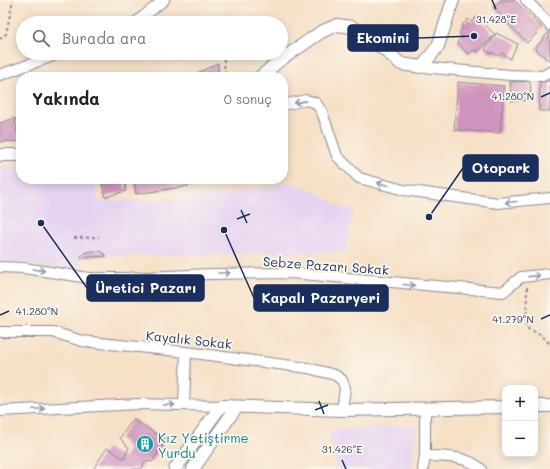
<!DOCTYPE html>
<html lang="tr">
<meta charset="utf-8">
<style>
body{margin:0;font-family:Mali,sans-serif;background:#f2f2f2;color:#202124}
.controls{position:absolute;right:12px;bottom:12px;display:grid;overflow:hidden;border-radius:8px;box-shadow:0 2px 10px #0003}
.controls button{width:36px;height:36px;display:grid;place-items:center;padding:0;border:0;border-bottom:1px solid #e0e0e0;background:#fff;color:#202124;font:20px sans-serif}
.list{margin:0;padding:0;list-style:none}
h2{display:flex;justify-content:space-between;align-items:center;height:52px;margin:0;padding:0 16px;font-size:17px}
h2 small{font-size:13px;font-weight:400;color:#757577}
.icon{flex:none;width:22px;height:22px;fill:none;stroke:currentColor;stroke-width:2;stroke-linecap:round;stroke-linejoin:round}
.map{position:relative;flex:none;width:550px;height:469px;overflow:hidden}
.search{position:absolute;background:#fff;box-shadow:0 2px 10px #0003;left:16px;top:16px;width:272px;height:44px;display:flex;align-items:center;gap:10px;box-sizing:border-box;padding:0 14px;border-radius:22px;color:#757577;font-size:15px}
.panel{position:absolute;background:#fff;box-shadow:0 2px 10px #0003;left:16px;top:72px;width:272px;height:112px;border-radius:16px}
.map>svg:first-child{display:block}
.built{fill:#e5d3f1}
.building{fill:#d093bd}
.lines{fill:none;stroke-linecap:round;stroke-linejoin:round}
.minor-casing{stroke:#888892;stroke-width:12}
.tertiary-casing{stroke:#888892;stroke-width:14}
.path{stroke:#888892;stroke-width:2;stroke-dasharray:3 3;stroke-linecap:butt}
.minor{stroke:#fff;stroke-width:10}
.tertiary{stroke:#fff;stroke-width:12}
.oneway{stroke:#8d97ae}
.ticks{fill:none;stroke:#1b2f5e;stroke-width:1.5}
.labels{text-anchor:middle;dominant-baseline:central;stroke-width:3.5;stroke-linejoin:round;paint-order:stroke}
.street-label{font-size:13px;fill:#1b2f5e;stroke:#fbf7ec}
.culture-label{font-size:13px;fill:#0d838f;stroke:#fbf7ec;text-anchor:start}
.ticks-label{font-size:10px;text-anchor:middle;fill:#1b2f5e;stroke:#fbf7ec;stroke-width:3.5;stroke-linejoin:round;paint-order:stroke}
.leader{fill:none;stroke:#1b2f5e;stroke-width:1.5}
.callout-dot{fill:#1b2f5e;stroke:#fbf7ec;stroke-width:1.5}
.callout{fill:#1b2f5e;stroke:#1b2f5e;stroke-width:1.5}
.callout-label{font-size:14px;text-anchor:middle;font-weight:bold;fill:#fff}
</style>
<div class="map">
<svg width="550" height="469" viewBox="0 0 550 469">
<rect width="100%" height="100%" fill="#fbf7ec"/>
<filter id="ink" filterUnits="userSpaceOnUse"><feTurbulence type="fractalNoise" baseFrequency=".025" numOctaves="2"/><feDisplacementMap in="SourceGraphic" scale="8" xChannelSelector="R" yChannelSelector="G"/><feConvolveMatrix kernelMatrix="1 2 1 2 8 2 1 2 1" color-interpolation-filters="sRGB"/></filter>
<filter id="wash" filterUnits="userSpaceOnUse"><feTurbulence type="fractalNoise" baseFrequency=".012" numOctaves="4" result="noise"/><feDisplacementMap in="SourceGraphic" scale="16" xChannelSelector="R" yChannelSelector="G"/><feGaussianBlur stdDeviation="0.9" result="paint"/><feColorMatrix in="noise" values="0 0 0 0 0 0 0 0 0 0 0 0 0 0 0 0 0 1.4 0 .05"/><feComposite in="paint" operator="in"/></filter>
<g filter="url(#wash)">
<rect width="100%" height="100%" fill="#f6e0c6"/>
<path class="built" d="M0 167H21V179H94L98 201 155 200 219 195 292 183 313 191 343 208H353L346 252 107 256 80 258 83 271 0 261Z
M417 425 412 469H337L329 431Z"/>
<g id="blocks">
<path class="building" d="M501 0H514L542 28 527 43 493 7Z
M477 16 495 35 496 33 518 44 510 59 502 53 499 56 492 52 491 54 485 50 495 35 477 52 474 50 468 54 457 42 463 37 459 33 463 28 461 26 468 19 472 22Z
M549 31 550 57 548 60 535 49Z
M198 53H219V59L198 57Z
M218 63V77H195V74Z
M530 81 531 100 511 101 510 82Z
M540 81H550V111H539Z
M458 82 504 86 500 133 454 130Z
M17 105H21V123H20Z
M15 118 18 141 0 142V123Z
M101 179H125L126 191 105 197Z
M134 179H187L189 186 136 194Z
M190 179H220V181L192 185Z
M90 251H100L107 256 80 258 84 253Z
M133 419 166 440 152 462 146 461 141 469H93L107 448 125 459V455L129 448 120 438Z"/>
</g>
</g>
<g filter="url(#ink)">
<use href="#blocks" fill-opacity="0" stroke="#888892" stroke-width="1"/>
<g class="lines">
<defs>
<path id="minor" d="M526 0 550 25
M135 23 164 0
M422 67 510 75 543 76 550 72
M0 75 61 53
M283 105 306 100 316 103 322 112 337 156 359 178 404 190 498 203 550 198
M0 267 24 268 89 278H125L210 274 291 273 503 292 521 277 550 274
M0 332H53L82 341 186 352 308 368 335 375 342 380 345 388 342 410
M184 405 186 352
M0 411 138 404 221 406
M425 456C444 457 466 455 481 469
M423 469 425 456V408"/>
<path id="tertiary" d="M260 77 279 61 321 32 337 25 352 27 385 50 401 64 422 67 438 46 453 0
M0 155H21
M535 406H550
M175 469 221 406 342 410 505 407
M193 469 236 408"/>
</defs>
<use href="#minor" class="minor-casing"/>
<use href="#tertiary" class="tertiary-casing"/>
<path class="path" d="M0 39 6 34 13 0
M223 53 225 73 224 77
M74 238 99 237
M527 287 526 328 541 335 550 344"/>
<use href="#minor" class="minor"/>
<use href="#tertiary" class="tertiary"/>
</g>
<defs><path id="oneway-shaft" d="M-6 0H5M1.5-3L5.5 0L1.5 3" fill="none" stroke-width="1.6" stroke-linecap="round" stroke-linejoin="round"/></defs>
<g class="oneway">
<use href="#oneway-shaft" transform="translate(300 102) rotate(169)"/>
<use href="#oneway-shaft" transform="translate(383 184) rotate(-166)"/>
<use href="#oneway-shaft" transform="translate(511 202) rotate(175)"/>
<use href="#oneway-shaft" transform="translate(39 270) rotate(8)"/>
<use href="#oneway-shaft" transform="translate(224 273)"/>
<use href="#oneway-shaft" transform="translate(534 276) rotate(-6)"/>
<use href="#oneway-shaft" transform="translate(409 285) rotate(5)"/>
<use href="#oneway-shaft" transform="translate(169 405)"/>
<use href="#oneway-shaft" transform="translate(39 409) rotate(-3)"/>
</g>
</g>
<path class="ticks" d="M492 0 496 9M541 97 550 93M241 210 247 223M237 219 250 214M0 315 9 311M541 319 550 315M319 401 324 414M315 410 328 405M342 460 346 469"/>
<defs>
<symbol id="building-disc" viewBox="-11 -11 22 22"><circle r="9.5" fill="#0f9aa8" stroke="#fbf7ec"/><path d="M-4-6H4V6H1V3H-1V6H-4ZM-2.5-4.3h1.7v1.8h-1.7ZM.8-4.3h1.7v1.8H.8ZM-2.5-1h1.7V.8h-1.7ZM.8-1h1.7V.8H.8Z" fill="#fff"/></symbol>
</defs>
<g fill-rule="evenodd">
<use href="#building-disc" x="135" y="434" width="20" height="20"/>
</g>
<g class="labels">
<g class="street-label">
<text transform="translate(326 265) rotate(4)">Sebze Pazarı Sokak</text>
<text transform="translate(189 339) rotate(6)">Kayalık Sokak</text>
</g>
<g class="culture-label">
<text x="158" y="437">Kız Yetiştirme<tspan x="158" dy="15">Yurdu</tspan></text>
</g>
</g>
<g class="ticks-label">
<text x="496" y="23">31.428°E</text>
<text x="513" y="100">41.280°N</text>
<text x="37" y="315">41.280°N</text>
<text x="513" y="323">41.279°N</text>
<text x="342" y="453">31.426°E</text>
</g>
<path class="leader" d="M474 36L418 38M429 217L463 168M41 223L87 288M224 230L254 298"/>
<g class="callout-dot">
<circle cx="474" cy="36" r="4"/>
<circle cx="429" cy="217" r="4"/>
<circle cx="41" cy="223" r="4"/>
<circle cx="224" cy="230" r="4"/>
</g>
<g class="callout">
<rect x="348" y="25" width="70" height="26" rx="4"/>
<rect x="463" y="155" width="75" height="26" rx="4"/>
<rect x="87" y="275" width="117" height="26" rx="4"/>
<rect x="254" y="285" width="134" height="26" rx="4"/>
</g>
<g class="callout-label">
<text x="383" y="43">Ekomini</text>
<text x="501" y="173">Otopark</text>
<text x="146" y="293">Üretici Pazarı</text>
<text x="321" y="303">Kapalı Pazaryeri</text>
</g>
</svg>
<div class="controls">
<button>+</button>
<button>−</button>
</div>
<div class="search"><svg class="icon" aria-label="search" viewBox="0 0 24 24"><circle cx="10" cy="10" r="6"/><path d="M15 15l6 6"/></svg>Burada ara</div>
<section class="panel">
<h2>Yakında<small>0 sonuç</small></h2>
<ul class="list">
</ul>
</section>
</div>
